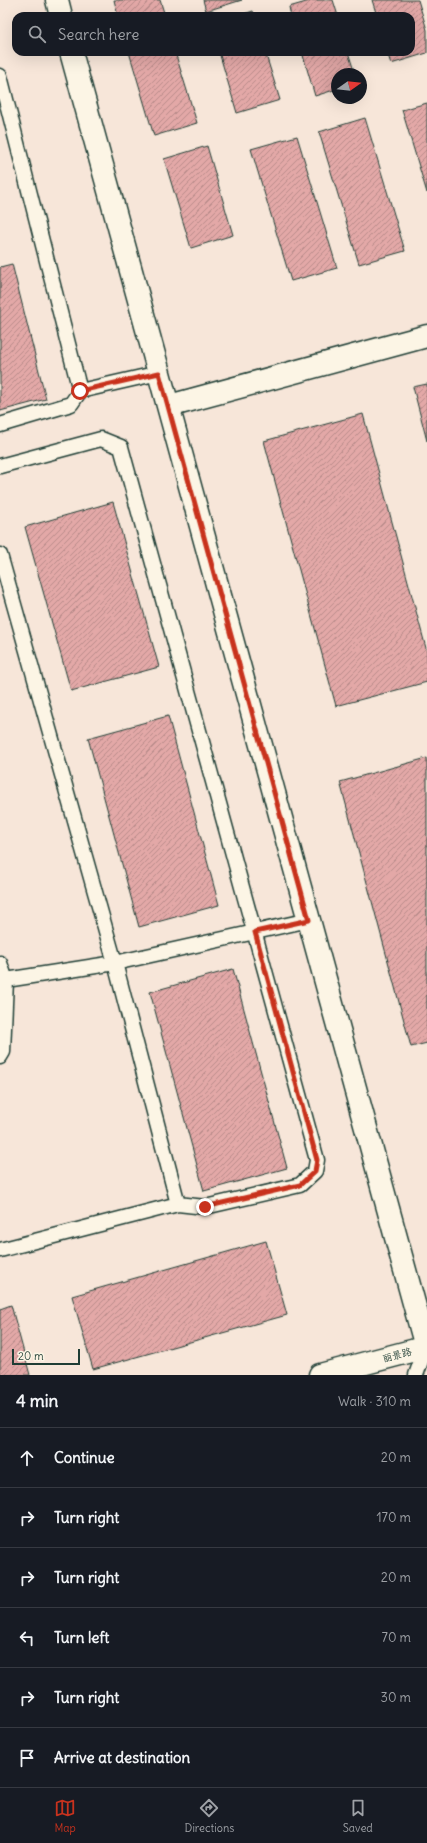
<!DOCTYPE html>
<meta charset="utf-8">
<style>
body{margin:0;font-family:Delius,"LXGW WenKai TC",sans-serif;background:#242831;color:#f1f3f6}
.compass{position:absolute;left:331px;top:68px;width:36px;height:36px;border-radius:50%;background:#171b24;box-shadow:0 4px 16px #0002;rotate:75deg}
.scale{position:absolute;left:12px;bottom:10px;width:68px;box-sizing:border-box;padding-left:4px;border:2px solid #1f3d34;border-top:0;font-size:11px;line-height:14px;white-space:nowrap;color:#1f3d34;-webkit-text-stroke:3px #fcf5e5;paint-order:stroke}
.stop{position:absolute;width:12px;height:12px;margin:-9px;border:3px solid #c8321e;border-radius:50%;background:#fff}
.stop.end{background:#c8321e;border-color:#fff;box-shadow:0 1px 4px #0008}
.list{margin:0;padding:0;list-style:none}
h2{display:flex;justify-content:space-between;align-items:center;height:52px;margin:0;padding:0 16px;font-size:17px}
h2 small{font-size:13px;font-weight:400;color:#9ea1a6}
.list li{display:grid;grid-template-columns:26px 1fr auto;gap:12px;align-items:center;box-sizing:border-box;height:60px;padding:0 16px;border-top:1px solid #363941}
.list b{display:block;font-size:15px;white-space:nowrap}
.list em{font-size:13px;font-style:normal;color:#9ea1a6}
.icon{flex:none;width:22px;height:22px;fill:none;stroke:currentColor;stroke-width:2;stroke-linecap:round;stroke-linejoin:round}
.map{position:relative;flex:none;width:427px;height:1375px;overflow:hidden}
.search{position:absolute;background:#171b24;box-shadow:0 4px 16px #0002;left:12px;right:12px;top:12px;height:44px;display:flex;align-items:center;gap:10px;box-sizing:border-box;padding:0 14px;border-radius:12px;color:#9ea1a6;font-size:15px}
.sheet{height:412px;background:#171b24}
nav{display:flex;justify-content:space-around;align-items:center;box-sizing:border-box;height:56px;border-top:1px solid #363941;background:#171b24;font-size:11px;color:#9ea1a6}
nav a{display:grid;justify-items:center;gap:2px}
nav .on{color:#c8321e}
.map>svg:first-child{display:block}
.building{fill:url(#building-hatch);stroke:#1f3d34}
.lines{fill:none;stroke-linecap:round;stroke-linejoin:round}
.lane-casing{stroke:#1f3d34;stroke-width:17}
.street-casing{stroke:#1f3d34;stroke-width:25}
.secondary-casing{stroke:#1f3d34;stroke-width:25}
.lane{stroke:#fcf5e5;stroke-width:14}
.street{stroke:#fcf5e5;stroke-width:22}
.secondary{stroke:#fcf5e5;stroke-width:22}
.route{stroke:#c8321e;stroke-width:5}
.labels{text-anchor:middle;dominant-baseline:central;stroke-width:3.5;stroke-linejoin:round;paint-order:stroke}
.street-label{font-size:10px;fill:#1f3d34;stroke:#fcf5e5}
</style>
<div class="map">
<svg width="427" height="1375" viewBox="0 0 427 1375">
<defs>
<pattern id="building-hatch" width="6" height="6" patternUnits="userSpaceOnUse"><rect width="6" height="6" fill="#e3a8a7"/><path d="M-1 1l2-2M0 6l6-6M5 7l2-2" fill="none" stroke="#b78a89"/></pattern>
</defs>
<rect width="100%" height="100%" fill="#f7e6d9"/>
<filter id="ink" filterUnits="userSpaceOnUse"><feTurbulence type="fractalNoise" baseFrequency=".025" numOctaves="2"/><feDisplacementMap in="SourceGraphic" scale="8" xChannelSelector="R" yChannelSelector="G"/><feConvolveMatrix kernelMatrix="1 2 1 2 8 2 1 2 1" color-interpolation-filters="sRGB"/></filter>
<g filter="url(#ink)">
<path class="building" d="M114 0H160L165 16H118Z
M203 0H242L206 11Z
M313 0H333L338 16H291L289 7Z
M372 0H418L427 30V53L391 64 387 52H411V16H377Z
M253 11 255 16H237Z
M129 52H175L197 123 154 136Z
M219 52H265L280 100 237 113Z
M302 52H348L355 74H337V89L315 96Z
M427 103V193L402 110Z
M365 118 405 251 359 264 319 132Z
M297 136 337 268 291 281 251 149Z
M207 146 233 235 191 248 164 159Z
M12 264 46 399 0 411V267Z
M427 384V441L413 387Z
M363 414 427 652V682L336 706 264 441Z
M113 502 159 667 71 691 25 527Z
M168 716 219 905 139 927 88 738Z
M427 758V1043L411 1047 340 782Z
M233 969 287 1168 204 1191 150 992Z
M266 1241 287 1315 93 1369 72 1296Z
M11 1305 30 1375H0V1309Z"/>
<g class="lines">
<defs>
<path id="lane" d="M0 76 80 391
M0 425 71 404 80 391 159 373
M0 466 101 439 121 447 317 1160 315 1171 300 1185 205 1207 178 1204
M0 555 115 963 178 1204 0 1250
M0 963 6 980 3 1052 0 1057
M6 980 115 963 309 920
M416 1375 426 1347"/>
<path id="street" d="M57 0 61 16
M71 52 426 1347
M169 406 427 336"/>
<path id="secondary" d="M320 1375 427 1347"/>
</defs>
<use href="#lane" class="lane-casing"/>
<use href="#street" class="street-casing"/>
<use href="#secondary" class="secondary-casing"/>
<use href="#lane" class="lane"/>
<use href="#street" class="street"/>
<use href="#secondary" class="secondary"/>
</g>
</g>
<g class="lines" filter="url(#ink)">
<path class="route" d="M80 391 159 373 309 920 255 932 317 1160 315 1171 300 1185 205 1207"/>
</g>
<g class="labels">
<g class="street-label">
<text transform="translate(397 1355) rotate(-15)">丽景路</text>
</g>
</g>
</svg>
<svg class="compass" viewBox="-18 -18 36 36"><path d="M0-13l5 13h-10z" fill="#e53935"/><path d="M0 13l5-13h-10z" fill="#9ea1a6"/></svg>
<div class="scale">20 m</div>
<div class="stop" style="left:80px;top:391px"></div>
<div class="stop end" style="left:205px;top:1207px"></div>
<div class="search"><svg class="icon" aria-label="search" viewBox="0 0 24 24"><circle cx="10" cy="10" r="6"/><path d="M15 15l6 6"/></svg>Search here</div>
</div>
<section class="sheet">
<h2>4 min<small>Walk · 310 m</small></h2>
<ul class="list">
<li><svg class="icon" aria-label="ahead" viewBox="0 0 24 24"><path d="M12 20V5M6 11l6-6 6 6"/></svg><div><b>Continue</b></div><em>20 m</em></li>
<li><svg class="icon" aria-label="right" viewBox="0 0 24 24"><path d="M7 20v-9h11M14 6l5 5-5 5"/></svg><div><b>Turn right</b></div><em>170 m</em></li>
<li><svg class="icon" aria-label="right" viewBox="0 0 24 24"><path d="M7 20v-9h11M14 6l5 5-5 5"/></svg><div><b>Turn right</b></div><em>20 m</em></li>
<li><svg class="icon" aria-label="left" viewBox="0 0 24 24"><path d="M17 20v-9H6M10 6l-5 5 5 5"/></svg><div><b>Turn left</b></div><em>70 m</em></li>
<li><svg class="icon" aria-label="right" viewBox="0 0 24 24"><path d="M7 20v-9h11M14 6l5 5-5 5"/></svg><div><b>Turn right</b></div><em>30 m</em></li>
<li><svg class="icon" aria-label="arrive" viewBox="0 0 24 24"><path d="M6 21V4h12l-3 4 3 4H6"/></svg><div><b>Arrive at destination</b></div></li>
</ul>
</section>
<nav>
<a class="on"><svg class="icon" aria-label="map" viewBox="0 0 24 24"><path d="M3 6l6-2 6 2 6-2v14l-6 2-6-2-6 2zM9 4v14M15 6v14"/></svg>Map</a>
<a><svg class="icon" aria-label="directions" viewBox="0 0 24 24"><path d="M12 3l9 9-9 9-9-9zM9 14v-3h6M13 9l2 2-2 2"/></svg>Directions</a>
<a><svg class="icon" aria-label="saved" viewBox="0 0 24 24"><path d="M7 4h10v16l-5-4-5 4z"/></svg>Saved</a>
</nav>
